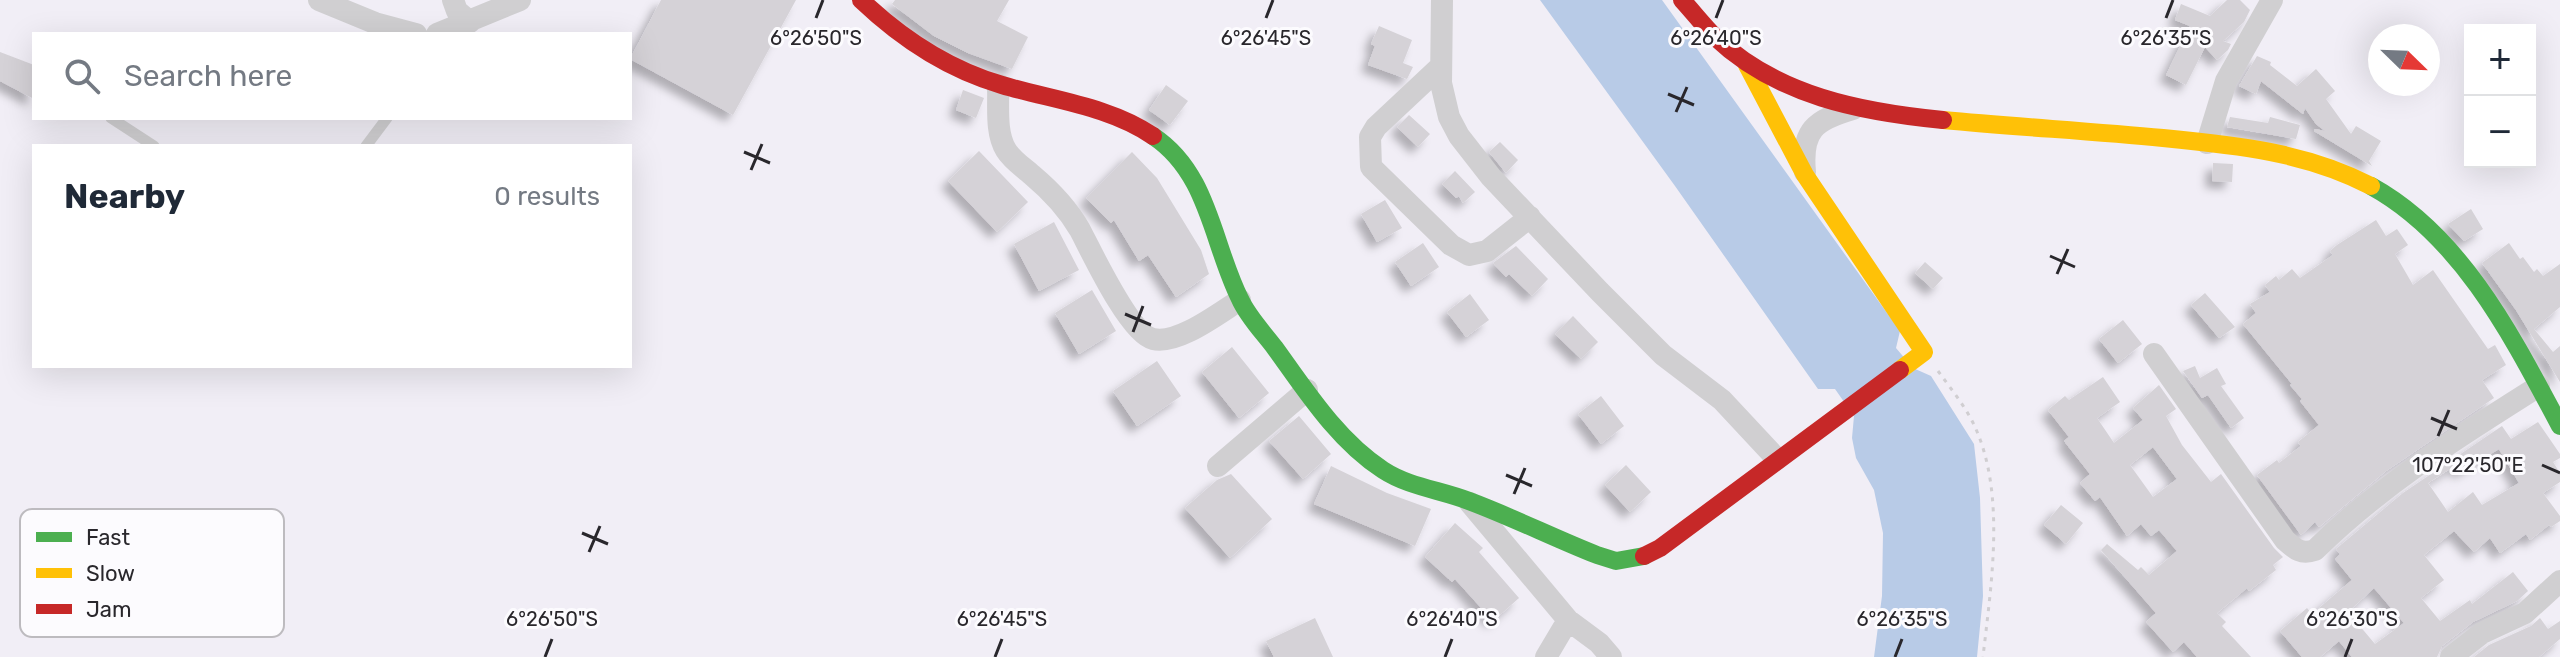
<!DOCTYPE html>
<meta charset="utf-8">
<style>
body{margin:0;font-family:Rubik,sans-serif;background:#f6f6f7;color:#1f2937}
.controls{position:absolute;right:24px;top:24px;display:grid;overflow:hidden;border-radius:0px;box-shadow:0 8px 32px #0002}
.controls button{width:72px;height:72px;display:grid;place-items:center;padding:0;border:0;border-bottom:2px solid #e0e1e3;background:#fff;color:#1f2937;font:40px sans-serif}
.compass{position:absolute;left:2368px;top:24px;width:72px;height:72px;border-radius:50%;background:#fff;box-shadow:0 8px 32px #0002;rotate:113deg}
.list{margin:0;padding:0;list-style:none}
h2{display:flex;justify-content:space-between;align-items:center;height:104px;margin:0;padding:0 32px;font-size:34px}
h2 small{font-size:26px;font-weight:400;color:#747a83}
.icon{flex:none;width:44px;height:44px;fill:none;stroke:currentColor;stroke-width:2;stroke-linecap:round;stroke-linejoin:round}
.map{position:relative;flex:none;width:2560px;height:657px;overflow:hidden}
.search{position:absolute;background:#fff;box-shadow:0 8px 32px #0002;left:32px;top:32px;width:600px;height:88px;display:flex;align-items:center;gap:20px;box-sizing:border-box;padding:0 28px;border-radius:0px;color:#747a83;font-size:30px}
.panel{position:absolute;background:#fff;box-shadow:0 8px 32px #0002;left:32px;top:144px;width:600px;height:224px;border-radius:0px}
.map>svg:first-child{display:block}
.water{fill:#b8cbe7}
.building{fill:#d5d2d7;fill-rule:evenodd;filter:url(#shadow)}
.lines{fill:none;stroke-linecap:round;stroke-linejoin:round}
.path{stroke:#d0ced1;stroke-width:3;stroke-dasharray:4 6;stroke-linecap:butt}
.lane{stroke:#d0cfd1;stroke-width:11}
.street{stroke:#d0cfd1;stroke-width:22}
.fast{stroke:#4caf50;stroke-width:18}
.slow{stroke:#ffc107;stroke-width:18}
.jam{stroke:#c62828;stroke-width:18}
.ticks{fill:none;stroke:#29272c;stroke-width:3}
.key{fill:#fcfbfe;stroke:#bdbbbf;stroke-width:2}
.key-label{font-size:22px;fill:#29272c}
.ticks-label{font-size:20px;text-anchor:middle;fill:#29272c;stroke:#fcfbfe;stroke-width:6;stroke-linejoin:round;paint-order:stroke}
</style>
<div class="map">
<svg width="2560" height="657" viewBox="0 0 2560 657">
<defs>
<filter id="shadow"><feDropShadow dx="-7" dy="7" stdDeviation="4" flood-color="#0004"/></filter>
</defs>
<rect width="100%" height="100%" fill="#f1eef6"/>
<path class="water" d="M1540 0H1662L1900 331 1896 348 1913 368 1931 376 1974 444 1980 498 1983 596 1977 657H1874L1882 596 1883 533 1874 490 1856 458 1852 438 1854 416 1835 389H1818L1675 186Z"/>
<path class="building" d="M661 0H796L733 115 630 59Z
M895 0H1009L997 21 1028 37 1012 69 968 53 934 36 892 4Z
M2227 0H2240L2250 10 2244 22 2223 41 2231 44 2228 50 2217 60 2205 47 2186 85 2166 75 2190 26 2175 20 2181 4 2210 16Z
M1379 26 1412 40 1403 63 1413 67 1407 79 1368 65 1375 46 1371 44Z
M0 52 34 65V99L0 81Z
M2257 56 2271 62 2270 65 2297 86 2316 69 2335 91 2326 99 2351 134 2356 126 2381 141 2369 161 2372 166 2314 131 2315 129 2325 131 2316 124 2305 108 2303 114 2261 81 2256 94 2239 86Z
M1166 85 1188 101 1170 125 1149 110Z
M963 90 984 98 976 118 956 110Z
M1409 115 1430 134 1418 147 1397 127Z
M2230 117 2268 123 2270 117 2300 125 2296 139 2227 127Z
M1500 142 1518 160 1506 173 1489 152Z
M979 151 1028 202 997 232 948 181Z
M1132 152 1157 178 1201 250 1209 274 1176 297 1148 255 1139 261 1114 220 1111 223 1086 198Z
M2213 163 2233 164 2232 182 2212 181Z
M1455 171 1475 192 1463 203 1459 196 1456 198 1442 184Z
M1385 200 1402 228 1377 242 1361 214Z
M2471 209 2483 229 2464 241 2448 224Z
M2376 220 2386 236 2397 229 2408 245 2395 254 2413 285 2433 270 2488 349 2495 345 2506 365 2482 380 2494 398 2386 471 2319 527 2315 522 2301 535 2257 475 2277 460 2279 463 2301 446 2298 442 2319 425 2300 401 2302 399 2290 385 2292 384 2243 324 2256 313 2250 304 2270 292 2265 285 2276 276 2279 280 2292 269 2300 278 2333 255 2330 251 2337 245Z
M1054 222 1079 270 1039 291 1014 244Z
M1423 243 1439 267 1411 286 1395 262Z
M2509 243 2520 259 2523 257 2534 272 2537 269 2543 276 2560 264V307L2534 329 2553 352 2560 346V382L2516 310 2482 263Z
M1516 246 1548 279 1532 296 1509 274 1506 277 1493 263Z
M1925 262 1943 278 1933 289 1915 273Z
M1092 290 1116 331 1079 354 1055 313Z
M2205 293 2235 327 2219 338 2191 305Z
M1470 294 1489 320 1466 337 1447 312Z
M1573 316 1598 342 1581 359 1555 334Z
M2123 320 2142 344 2118 363 2099 339Z
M1232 347 1269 393 1239 418 1202 372Z
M1157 361 1181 396 1137 426 1113 391Z
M2195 366 2200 378 2217 368 2226 384 2221 386 2244 418 2231 428 2208 395 2202 398 2183 371Z
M2103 377 2120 402 2097 418 2114 443 2143 420 2133 408 2159 385 2176 409 2166 416 2182 445 2211 482 2221 474 2274 548 2283 557 2273 565 2276 570 2249 591 2247 588 2217 613 2226 622 2222 626 2251 657H2197L2184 642 2173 652 2146 622 2156 613 2101 550 2107 544 2138 570 2141 567 2149 575 2177 551 2159 530 2151 536 2141 524 2127 536 2100 497 2095 501 2080 483 2090 474 2064 441 2069 437 2048 410 2065 396 2069 400ZM2153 447 2177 479 2153 497 2130 465Z
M1601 396 1624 426 1601 444 1578 414Z
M1299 416 1331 454 1303 479 1269 441Z
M2538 422 2560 454V458L2553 462 2560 473V482L2543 493 2560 516V521L2551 527 2549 525 2530 540 2526 534 2500 553 2490 538 2474 552 2454 531 2424 555 2444 580 2421 598 2440 621 2470 600 2472 604 2513 572 2528 591 2517 601 2473 622 2442 646 2437 657H2352L2339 641 2320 657H2302L2280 631 2307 608 2312 614 2352 580 2335 559 2340 554 2336 549 2403 493 2502 426 2511 439ZM2499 449 2519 483 2482 505 2473 492 2448 512 2428 483 2456 465 2460 472ZM2374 588 2404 623 2375 644 2348 612Z
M1626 465 1651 492 1630 512 1605 485Z
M1331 466 1387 493 1431 509 1415 546 1314 504Z
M1231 474 1272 519 1230 558 1185 508 1217 480Z
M2061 505 2083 523 2066 544 2044 525Z
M1455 523 1483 548 1479 552 1519 598 1493 621 1455 579 1452 582 1425 557Z
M1315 618 1333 657H1274L1266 641Z
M2540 618 2548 629 2560 621V639L2539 657H2474L2489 645 2531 626Z"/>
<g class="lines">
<path class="path" d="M1938 371C1951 389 1966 407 1975 427 2006 495 1991 585 1983 657"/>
<path class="lane" d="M111 118 154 146
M366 146 387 118"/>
<path class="street" d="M319 0 375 23 416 34
M453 0 457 11 470 22
M1442 0 1441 83 1449 117 1459 136 1491 177 1600 292 1663 355 1722 400 1777 459
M437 34 520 0
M1440 67 1376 127 1370 137 1371 167 1451 245 1469 255 1487 251 1530 217
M998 84C999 105 995 132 1006 150 1012 160 1023 167 1032 175 1051 191 1068 209 1080 230 1092 253 1130 334 1153 339 1178 345 1219 313 1240 300
M2207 143 2226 81 2272 0
M1805 172C1801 130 1815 120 1853 109
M2154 354 2285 540C2295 549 2301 555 2315 550 2382 484 2460 436 2539 386
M1218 466 1307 390
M1470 503 1568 620 1546 657
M1568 620 1599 643 1611 657
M2451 657 2482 633 2525 613 2560 581"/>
<path class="fast" d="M1153 136C1209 173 1212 243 1240 299 1248 317 1263 332 1275 348 1306 391 1338 441 1383 470 1409 487 1441 490 1469 501 1512 517 1554 538 1597 555L1616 561 1644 556
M2371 186C2462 236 2513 338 2560 426"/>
<path class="slow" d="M1747 65 1805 175 1924 352 1900 370
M1943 120C2017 127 2090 131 2163 138 2235 145 2306 152 2371 186"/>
<path class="jam" d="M861 0C902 39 947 69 1002 85 1052 100 1109 106 1153 136
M1682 0C1693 12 1703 25 1715 37 1777 96 1861 112 1943 120
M1644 556 1660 548 1900 370"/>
</g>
<path class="ticks" d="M816 18 823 0M1266 18 1273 0M1716 18 1723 0M2166 18 2173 0M1668 94 1694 105M1676 112 1687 87M744 152 770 163M751 170 762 144M2050 256 2075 267M2057 274 2068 249M1125 314 1151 325M1133 332 1143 306M2431 418 2457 429M2438 436 2449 410M2542 465 2560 473M1506 475 1532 486M1514 494 1525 468M582 533 608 544M589 552 600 526M545 657 552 639M995 657 1002 639M1445 657 1452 639M1895 657 1902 639M2345 657 2352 639"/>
<rect x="20" y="509" width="264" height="128" rx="12" class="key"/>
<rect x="36" y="532" width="36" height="10" fill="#4caf50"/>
<rect x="36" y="568" width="36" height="10" fill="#ffc107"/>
<rect x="36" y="604" width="36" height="10" fill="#c62828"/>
<g class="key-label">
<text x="86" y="545">Fast</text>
<text x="86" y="581">Slow</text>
<text x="86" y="617">Jam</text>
</g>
<g class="ticks-label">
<text x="816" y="45">6°26'50"S</text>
<text x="1266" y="45">6°26'45"S</text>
<text x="1716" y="45">6°26'40"S</text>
<text x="2166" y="45">6°26'35"S</text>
<text x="2468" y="472">107°22'50"E</text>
<text x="552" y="626">6°26'50"S</text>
<text x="1002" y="626">6°26'45"S</text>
<text x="1452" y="626">6°26'40"S</text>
<text x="1902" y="626">6°26'35"S</text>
<text x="2352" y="626">6°26'30"S</text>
</g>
</svg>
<div class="controls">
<button>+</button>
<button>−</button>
</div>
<svg class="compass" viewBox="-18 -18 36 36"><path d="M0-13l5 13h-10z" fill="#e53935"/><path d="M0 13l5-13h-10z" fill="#747a83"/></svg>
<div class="search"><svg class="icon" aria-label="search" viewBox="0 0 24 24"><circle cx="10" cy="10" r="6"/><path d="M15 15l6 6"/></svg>Search here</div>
<section class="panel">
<h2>Nearby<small>0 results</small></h2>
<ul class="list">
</ul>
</section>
</div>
